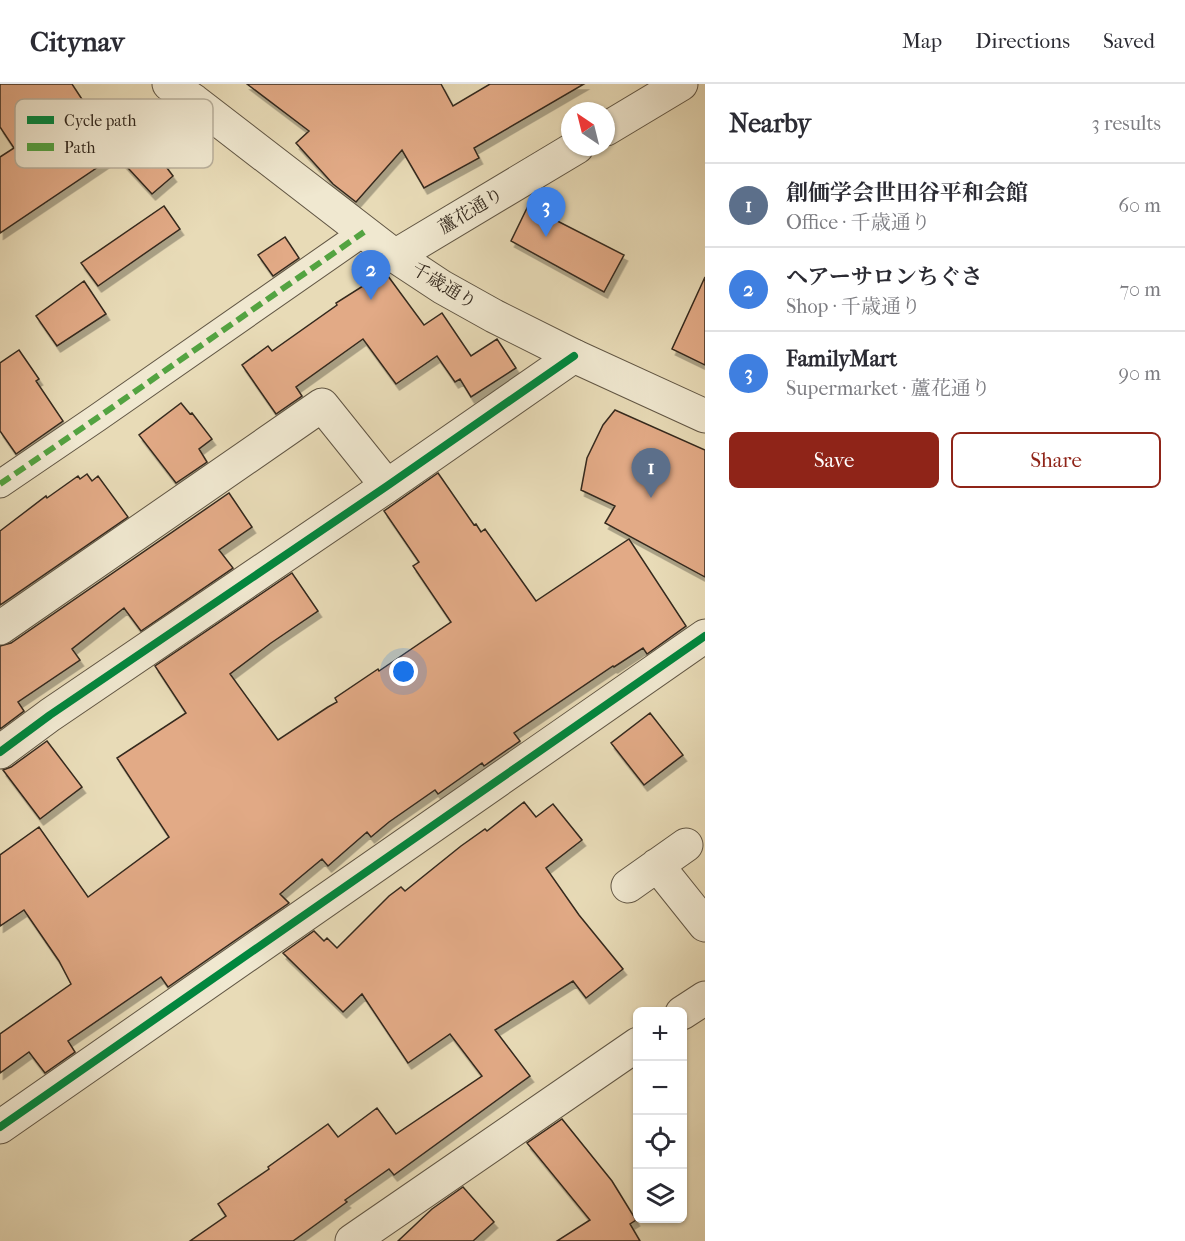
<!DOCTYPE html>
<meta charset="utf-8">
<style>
body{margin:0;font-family:"IM FELL French Canon","Noto Serif JP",serif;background:#f7f7f7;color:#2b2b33}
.controls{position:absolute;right:18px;bottom:18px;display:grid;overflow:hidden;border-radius:9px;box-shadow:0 2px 4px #0004}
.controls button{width:54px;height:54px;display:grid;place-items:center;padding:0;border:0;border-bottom:2px solid #e1e1e2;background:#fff;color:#2b2b33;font:30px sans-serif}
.compass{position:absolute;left:561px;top:18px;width:54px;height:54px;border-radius:50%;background:#fff;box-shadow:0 2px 4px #0004;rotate:325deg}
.you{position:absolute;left:404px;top:588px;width:21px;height:21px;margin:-15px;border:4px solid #fff;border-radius:50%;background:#1a73e8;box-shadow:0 0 0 9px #1a73e833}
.badge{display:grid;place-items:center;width:39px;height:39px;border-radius:50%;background:#8f2418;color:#fff;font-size:20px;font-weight:700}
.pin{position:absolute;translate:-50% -50px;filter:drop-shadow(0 2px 3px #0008)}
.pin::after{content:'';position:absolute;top:32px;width:21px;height:18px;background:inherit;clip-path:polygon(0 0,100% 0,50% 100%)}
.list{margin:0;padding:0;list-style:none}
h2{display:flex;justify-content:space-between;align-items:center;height:78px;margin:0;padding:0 24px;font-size:26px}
h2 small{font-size:20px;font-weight:400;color:#7c7c81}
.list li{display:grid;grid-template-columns:39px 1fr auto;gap:18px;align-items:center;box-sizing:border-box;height:84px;padding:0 24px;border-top:2px solid #e1e1e2}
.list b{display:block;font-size:22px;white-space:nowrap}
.list p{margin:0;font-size:20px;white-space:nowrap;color:#7c7c81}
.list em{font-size:20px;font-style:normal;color:#7c7c81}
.actions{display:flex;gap:12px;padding:18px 24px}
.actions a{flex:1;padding:14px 0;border:2px solid #8f2418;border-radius:9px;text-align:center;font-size:21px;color:#8f2418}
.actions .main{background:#8f2418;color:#fff}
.icon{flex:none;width:33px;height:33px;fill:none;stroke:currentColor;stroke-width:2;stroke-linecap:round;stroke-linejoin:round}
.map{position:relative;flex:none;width:705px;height:1157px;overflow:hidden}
header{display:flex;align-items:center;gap:36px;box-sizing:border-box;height:84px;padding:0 30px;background:#fff;border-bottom:2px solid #e1e1e2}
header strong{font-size:28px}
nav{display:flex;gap:33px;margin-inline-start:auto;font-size:21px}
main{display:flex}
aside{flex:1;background:#fff}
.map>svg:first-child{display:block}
.building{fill:#e2aa86;stroke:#34291e;stroke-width:1.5;filter:url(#shadow)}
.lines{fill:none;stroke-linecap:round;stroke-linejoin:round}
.pedestrian-casing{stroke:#615644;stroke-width:29}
.minor-casing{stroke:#615644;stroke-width:35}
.tertiary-casing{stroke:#615644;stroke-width:35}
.pedestrian{stroke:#f0e8d0;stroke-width:27}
.minor{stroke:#f0e8d0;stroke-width:33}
.tertiary{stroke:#f0e8d0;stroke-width:33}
.quiet{stroke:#53a341;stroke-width:6;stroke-dasharray:12 6;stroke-linecap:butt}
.cycleway-casing{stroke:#f0e8d0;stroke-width:11}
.cycleway{stroke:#00873e;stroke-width:8}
.labels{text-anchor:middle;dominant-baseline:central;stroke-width:4.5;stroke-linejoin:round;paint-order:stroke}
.street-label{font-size:18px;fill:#34291e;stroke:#f0e8d0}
.key{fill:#f0e8d0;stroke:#b8af9b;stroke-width:1.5}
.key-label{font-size:16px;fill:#34291e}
</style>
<header>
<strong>Citynav</strong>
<nav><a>Map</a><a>Directions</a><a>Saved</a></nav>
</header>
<main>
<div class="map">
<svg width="705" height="1157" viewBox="0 0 705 1157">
<defs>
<filter id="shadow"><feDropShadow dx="3.5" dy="6" stdDeviation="0" flood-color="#0004"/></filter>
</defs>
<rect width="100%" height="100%" fill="#e8dbb7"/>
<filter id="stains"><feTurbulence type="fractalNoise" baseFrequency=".00333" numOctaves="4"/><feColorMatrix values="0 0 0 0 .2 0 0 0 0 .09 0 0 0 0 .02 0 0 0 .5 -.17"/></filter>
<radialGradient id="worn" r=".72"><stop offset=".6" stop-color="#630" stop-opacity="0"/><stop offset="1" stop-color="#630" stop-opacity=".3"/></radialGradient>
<path class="building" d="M0 0H72L114 64 144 17 147 18 149 16 195 46 164 80 173 92 152 110 116 71 0 149V73L14 64 0 43Z
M247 0H441L453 22 490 0H584L474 64 479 74 424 104 402 66 356 118 333 100 296 59 309 47Z
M164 122 180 145 98 202 81 179Z
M528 122 624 171 604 208 511 157Z
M285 153 299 174 273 192 258 171Z
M385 188 424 241 442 229 471 272 497 255 516 284 471 313 460 295 455 298 437 272 396 300 363 255 296 303 302 312 276 330 242 281 268 262 272 267 337 221 336 219Z
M705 193V281L672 265Z
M84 197 106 230 57 262 36 232Z
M19 266 39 295 36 297 63 337 16 370 0 347V279Z
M181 319 190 330 192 329 212 355 199 365 207 378 176 399 139 351Z
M615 326 705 366V493L605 439 615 422 581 406 587 374 603 341Z
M438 389 474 441 476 440 481 448 485 445 536 517 629 455 686 542 647 570 643 564 614 583 613 582 514 649 520 657 484 682 482 679 438 710 435 706 389 738 371 753 367 748 328 782 322 775 280 810 289 819 168 903 161 893 68 957 75 968 45 989 29 968 0 989V950L71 900 59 877 24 826 0 842V771L39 743 88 813 169 753 117 674 186 629 155 582 292 489 318 527 271 559 230 590 278 656 328 623 337 618 335 614 378 585 379 587 451 538 413 482 419 478 384 427Z
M87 390 92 397 98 392 128 433 0 521V447L46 412 47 414 78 392 80 395Z
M229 409 252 443 219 466 233 484 141 547 124 524 72 565 80 576 18 618 24 627 0 645V562L11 559Z
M650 629 683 671 644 701 611 659Z
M47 657 82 703 40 735 3 686 11 683Z
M524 718 536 733 553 720 582 756 546 784 579 831 623 885 586 914 573 897 495 946 530 992 394 1091 389 1085 345 1116 347 1118 293 1157H190L226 1132 218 1120 269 1085 268 1083 328 1040 338 1053 377 1024 396 1050 482 992 450 950 408 979 362 910 343 928 283 869 314 847 324 857 327 854 337 864 389 812 401 803 405 807 461 762 485 745 487 747Z
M562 1035 612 1097 636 1136 630 1140 640 1157H557L590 1136 527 1059Z
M463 1103 494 1138 473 1157H398L432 1125Z"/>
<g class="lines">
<defs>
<path id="pedestrian" d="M0 400 97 334 364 148"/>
<path id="minor" d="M0 544 322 321 387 402
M0 668 50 631 387 402 574 272
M657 781 705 841
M628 802 686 761
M682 929 705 914
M0 1043 705 552
M352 1157 638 960"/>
<path id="tertiary" d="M169 0 194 17 395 172 442 203 494 232 574 272 705 332
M606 45 681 0
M395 172 577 63"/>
</defs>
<use href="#pedestrian" class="pedestrian-casing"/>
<use href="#minor" class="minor-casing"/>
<use href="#tertiary" class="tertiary-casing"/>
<use href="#pedestrian" class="pedestrian"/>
<use href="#minor" class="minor"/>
<use href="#tertiary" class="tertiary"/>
<path class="quiet" d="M0 400 97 334 364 148"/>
<defs>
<path id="cycleway" d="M0 668 50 631 387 402 574 272
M0 1043 705 552"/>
</defs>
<use href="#cycleway" class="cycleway-casing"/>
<use href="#cycleway" class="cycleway"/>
</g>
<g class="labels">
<g class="street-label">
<text transform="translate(471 127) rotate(-31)">蘆花通り</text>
<text transform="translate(444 202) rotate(31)">千歳通り</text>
</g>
</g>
<rect x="15" y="15" width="198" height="69" rx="9" class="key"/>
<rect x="27" y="32" width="27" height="8" fill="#00873e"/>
<rect x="27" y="59" width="27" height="8" fill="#53a341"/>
<g class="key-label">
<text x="64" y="42">Cycle path</text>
<text x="64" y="69">Path</text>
</g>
<rect width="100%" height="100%" filter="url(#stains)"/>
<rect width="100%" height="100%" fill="url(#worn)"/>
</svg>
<div class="controls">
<button>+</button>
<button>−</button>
<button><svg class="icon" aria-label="locate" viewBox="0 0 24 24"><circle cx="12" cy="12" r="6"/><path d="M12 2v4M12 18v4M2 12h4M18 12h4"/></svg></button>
<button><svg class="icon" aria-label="layers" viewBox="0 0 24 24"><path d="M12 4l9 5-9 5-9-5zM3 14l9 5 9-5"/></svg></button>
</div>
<svg class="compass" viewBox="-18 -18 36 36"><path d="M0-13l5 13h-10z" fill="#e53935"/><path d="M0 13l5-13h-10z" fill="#7c7c81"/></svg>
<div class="you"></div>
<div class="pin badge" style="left:651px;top:414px;background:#5c6f8a">1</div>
<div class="pin badge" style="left:371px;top:216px;background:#3f7fe0">2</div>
<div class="pin badge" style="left:546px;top:153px;background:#3f7fe0">3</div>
</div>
<aside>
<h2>Nearby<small>3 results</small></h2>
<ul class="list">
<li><span class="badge" style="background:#5c6f8a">1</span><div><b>創価学会世田谷平和会館</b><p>Office · 千歳通り</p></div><em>60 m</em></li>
<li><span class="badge" style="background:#3f7fe0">2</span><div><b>ヘアーサロンちぐさ</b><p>Shop · 千歳通り</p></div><em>70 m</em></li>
<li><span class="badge" style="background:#3f7fe0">3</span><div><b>FamilyMart</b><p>Supermarket · 蘆花通り</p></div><em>90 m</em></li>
</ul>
<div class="actions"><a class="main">Save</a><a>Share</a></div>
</aside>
</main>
